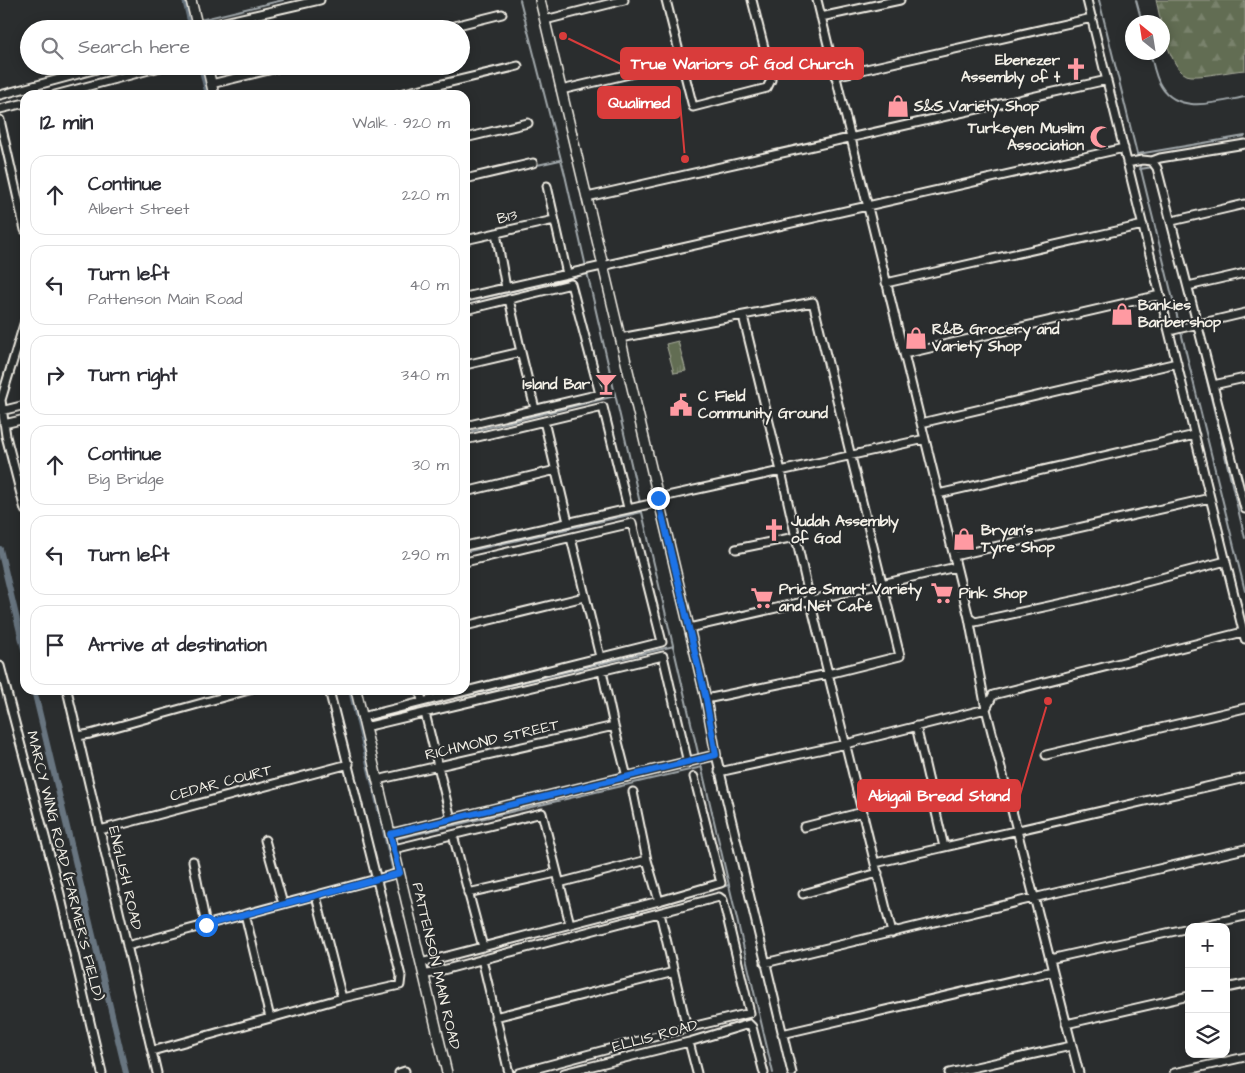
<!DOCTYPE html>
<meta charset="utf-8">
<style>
body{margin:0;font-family:"Architects Daughter",sans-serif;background:#f2f2f3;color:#2b2b33}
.controls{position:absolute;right:15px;bottom:15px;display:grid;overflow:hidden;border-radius:10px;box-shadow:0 2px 12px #0003}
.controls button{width:45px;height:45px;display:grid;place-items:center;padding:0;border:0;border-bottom:1px solid #e1e1e2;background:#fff;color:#2b2b33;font:25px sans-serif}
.compass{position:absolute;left:1125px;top:15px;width:45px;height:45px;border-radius:50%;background:#fff;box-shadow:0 2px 12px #0003;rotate:330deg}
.stop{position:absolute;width:15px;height:15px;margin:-11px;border:4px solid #1a73e8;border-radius:50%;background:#fff}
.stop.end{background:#1a73e8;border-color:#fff;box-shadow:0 1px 5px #0008}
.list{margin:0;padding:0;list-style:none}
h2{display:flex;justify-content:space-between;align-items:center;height:65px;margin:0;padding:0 20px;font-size:21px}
h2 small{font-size:16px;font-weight:400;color:#7c7c81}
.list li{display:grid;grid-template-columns:32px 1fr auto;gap:15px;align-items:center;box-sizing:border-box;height:80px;margin:0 10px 10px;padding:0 10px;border:1px solid #e1e1e2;border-radius:15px}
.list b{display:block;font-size:19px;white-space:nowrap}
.list p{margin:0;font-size:16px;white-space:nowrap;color:#7c7c81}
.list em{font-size:16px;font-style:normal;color:#7c7c81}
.icon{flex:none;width:28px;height:28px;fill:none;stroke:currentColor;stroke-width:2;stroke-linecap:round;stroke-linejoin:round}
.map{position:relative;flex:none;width:1245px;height:1073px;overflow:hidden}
.search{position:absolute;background:#fff;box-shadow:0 2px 12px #0003;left:20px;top:20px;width:450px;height:55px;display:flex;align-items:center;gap:12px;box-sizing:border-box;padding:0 18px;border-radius:28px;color:#7c7c81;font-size:19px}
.panel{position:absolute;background:#fff;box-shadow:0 2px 12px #0003;left:20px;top:90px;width:450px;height:605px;border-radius:15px}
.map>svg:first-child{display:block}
.grass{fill:url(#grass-tufts);stroke:#abaf9e}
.forest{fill:url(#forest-firs);stroke:#abaf9e}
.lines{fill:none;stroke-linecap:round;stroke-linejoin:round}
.stream{stroke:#a0a7aa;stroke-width:2}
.canal{stroke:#687580;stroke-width:6}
.minor-casing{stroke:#f4f1e8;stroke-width:11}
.tertiary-casing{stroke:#f4f1e8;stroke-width:12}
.minor{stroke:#2a2d2e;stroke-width:7}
.tertiary{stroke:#2a2d2e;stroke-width:9}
.route{stroke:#1a73e8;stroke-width:6}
.labels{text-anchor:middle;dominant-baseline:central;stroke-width:4;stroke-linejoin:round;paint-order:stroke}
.poi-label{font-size:15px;font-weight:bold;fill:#f4f1e8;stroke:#2a2d2e;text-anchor:start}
.street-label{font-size:15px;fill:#f4f1e8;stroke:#2a2d2e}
.leader{fill:none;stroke:#d93c3b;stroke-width:2}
.callout-dot{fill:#d93c3b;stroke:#2a2d2e;stroke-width:2}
.callout{fill:#d93c3b;stroke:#d93c3b;stroke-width:2}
.callout-label{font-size:16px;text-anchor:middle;font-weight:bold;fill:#fff}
</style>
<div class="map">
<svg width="1245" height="1073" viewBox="0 0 1245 1073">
<defs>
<pattern id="grass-tufts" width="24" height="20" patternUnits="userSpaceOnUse" patternTransform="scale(1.25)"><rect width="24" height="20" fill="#626d53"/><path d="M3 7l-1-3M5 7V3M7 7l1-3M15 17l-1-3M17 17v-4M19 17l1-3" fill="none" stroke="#79826c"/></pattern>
<pattern id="forest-firs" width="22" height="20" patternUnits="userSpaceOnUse" patternTransform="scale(1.25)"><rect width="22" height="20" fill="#626d53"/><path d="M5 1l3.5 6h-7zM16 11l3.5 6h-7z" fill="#79826c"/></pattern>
</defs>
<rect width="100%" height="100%" fill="#2a2d2e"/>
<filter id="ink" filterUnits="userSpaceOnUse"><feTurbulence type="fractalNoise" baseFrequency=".02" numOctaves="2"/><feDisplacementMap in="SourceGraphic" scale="10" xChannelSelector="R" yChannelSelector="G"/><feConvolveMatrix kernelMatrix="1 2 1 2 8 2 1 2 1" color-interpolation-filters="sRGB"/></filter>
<g filter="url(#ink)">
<path class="grass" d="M678 341 686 371 674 373 666 344Z"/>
<path class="forest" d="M1156 0H1245V70C1230 71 1205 77 1191 76 1169 75 1160 16 1156 0Z"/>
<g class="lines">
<path class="stream" d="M520 0 565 175 586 267
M1099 0 1245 591
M1136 0 1142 22
M200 20 283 0
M1150 52C1153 63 1155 77 1161 86 1178 115 1218 102 1245 97
M1138 154 1245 136
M533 166 560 160
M1140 169 1153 167 1155 171
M587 272 640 503
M1181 273 1245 538
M465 302 587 274
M465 433 615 396
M641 508 699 757
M465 552 642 512
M369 719 674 646
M700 761 773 1073
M395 839 702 767
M710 890 729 885
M425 966 493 948
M643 1043 701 1028"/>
<path class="canal" d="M185 0 192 29
M201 66 208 95
M0 549 25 653
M34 690 126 1073
M351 690 394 868"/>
<defs>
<path id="minor" d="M666 0 693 107 767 88 771 80V75L752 0
M817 0 969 618 986 709 1079 1073
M1087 0 1245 639
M821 17 900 0
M545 20 624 0
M198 28 320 0
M442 29 502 14
M835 76 1092 18
M211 84 285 66
M561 90 681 62
M0 95 108 66
M55 95 164 66
M396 95 518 66
M0 109 25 103
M0 120 25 230
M465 138 528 123
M1152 161 1157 168 1245 509
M1127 163 1142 160 1152 161 1160 158 1245 144
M465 179 533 163
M547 186 567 274
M587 197 1107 80
M1172 221 1245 204
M496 233 506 288
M465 240 554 220
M886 283 1143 225
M1188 286 1245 273
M465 297 1124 148
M465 310 571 284 600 394 465 426
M743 316 781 471 810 600 892 933
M25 321 1 400 6 436 25 510
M1169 331 1245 313
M620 338 813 302 900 656 828 674 706 699
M521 352 535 409
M904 354 1160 295
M465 365 521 352 509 299
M1213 385 1245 378
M1 411 25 405
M544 421 568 522
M921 423 1177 363
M4 424 25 419
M465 440 603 407 628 508
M465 492 556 470
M938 494 1195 435
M658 498 925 439
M571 538 600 657
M465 546 659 502
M736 549 795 537
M954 556 1210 498
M969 618 975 622 1081 599 1226 561
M465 626 584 597
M689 628 956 567
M0 666 60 894 102 1073
M602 671 614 726 627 777
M67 690 157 1073
M420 690 422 702
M425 713 451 819
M362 717 662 642 632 523 465 562
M916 726 944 847
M365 727 663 656 688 763
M78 736 90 734 249 690
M716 755 792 1073
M1046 755 1245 708
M719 772 846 744 986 709 993 695 1243 632
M377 780 614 726
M633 792 647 860 659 901
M804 827 863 812
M100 830 349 764
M453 835 483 947
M265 840 283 904
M394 849 542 813 570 924
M193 861 206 925
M875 863 1245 778
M559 883 647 860
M468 893 556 873
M803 894 878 873
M316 896 342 998
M660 913 687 1028
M245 914 270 1018
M1196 927 1245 916
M127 946 399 873
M482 959 509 1073
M1050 959 1189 928
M421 963 659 901 721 883 694 777
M765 963 1046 895 1245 849
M424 975 719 897 723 900 750 1013 687 1028 519 1073
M1226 988 1245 984
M495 1017 674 972
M1066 1024 1189 996
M782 1034 1053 971
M689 1042 697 1073
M152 1051 342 998 400 985 401 976 329 690
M399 1073 405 1071
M564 1073 689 1042 749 1024 752 1027 764 1073
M949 1073 1071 1046
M1174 1073 1245 1057"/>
<path id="tertiary" d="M191 0 198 29
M207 66 214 95
M356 690 447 1073
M390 834 716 755 706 699 540 0"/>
</defs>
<use href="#minor" class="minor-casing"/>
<use href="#tertiary" class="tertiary-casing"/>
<use href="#minor" class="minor"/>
<use href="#tertiary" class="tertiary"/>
</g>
</g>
<g class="lines" filter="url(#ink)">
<path class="route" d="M206 925 400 873 390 834 716 755 706 699 658 498"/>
</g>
<defs>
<symbol id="church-bare" viewBox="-9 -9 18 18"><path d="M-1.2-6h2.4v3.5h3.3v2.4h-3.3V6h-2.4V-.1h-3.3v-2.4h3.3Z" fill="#ff9aa2" stroke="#2a2d2e" stroke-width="2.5" paint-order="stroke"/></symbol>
<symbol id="shop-bare" viewBox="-9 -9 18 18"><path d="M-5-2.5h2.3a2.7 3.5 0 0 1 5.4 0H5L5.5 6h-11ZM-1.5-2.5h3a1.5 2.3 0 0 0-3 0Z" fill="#ff9aa2" stroke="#2a2d2e" stroke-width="2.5" paint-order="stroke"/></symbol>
<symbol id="mosque-bare" viewBox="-9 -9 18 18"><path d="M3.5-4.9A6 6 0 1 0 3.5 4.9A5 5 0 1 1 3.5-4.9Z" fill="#ff9aa2" stroke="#2a2d2e" stroke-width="2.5" paint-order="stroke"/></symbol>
<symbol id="bar-bare" viewBox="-9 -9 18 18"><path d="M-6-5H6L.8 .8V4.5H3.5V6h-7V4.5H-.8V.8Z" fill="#ff9aa2" stroke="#2a2d2e" stroke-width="2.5" paint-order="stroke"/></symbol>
<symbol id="civic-bare" viewBox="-9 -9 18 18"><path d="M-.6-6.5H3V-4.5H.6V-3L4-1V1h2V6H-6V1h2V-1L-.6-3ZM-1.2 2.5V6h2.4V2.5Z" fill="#ff9aa2" stroke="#2a2d2e" stroke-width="2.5" paint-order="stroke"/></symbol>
<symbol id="supermarket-bare" viewBox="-9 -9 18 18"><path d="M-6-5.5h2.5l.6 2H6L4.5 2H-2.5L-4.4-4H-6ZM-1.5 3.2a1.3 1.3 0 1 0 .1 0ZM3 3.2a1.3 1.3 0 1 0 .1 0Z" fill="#ff9aa2" stroke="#2a2d2e" stroke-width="2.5" paint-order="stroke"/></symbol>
</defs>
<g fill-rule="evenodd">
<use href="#church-bare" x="1060" y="53" width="32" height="32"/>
<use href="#shop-bare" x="882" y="90" width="32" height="32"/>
<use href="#mosque-bare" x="1085" y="121" width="32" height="32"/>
<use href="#shop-bare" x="1106" y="298" width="32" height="32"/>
<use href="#shop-bare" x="900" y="322" width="32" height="32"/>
<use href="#bar-bare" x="590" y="368" width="32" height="32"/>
<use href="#civic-bare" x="665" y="389" width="32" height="32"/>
<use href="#church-bare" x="758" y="514" width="32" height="32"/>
<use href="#shop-bare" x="948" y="523" width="32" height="32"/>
<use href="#supermarket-bare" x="926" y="577" width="32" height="32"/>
<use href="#supermarket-bare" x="746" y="582" width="32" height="32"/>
</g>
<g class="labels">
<g class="poi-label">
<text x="1060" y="60" text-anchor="end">Ebenezer<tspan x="1060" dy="17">Assembly of t</tspan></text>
<text x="914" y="106">S&amp;S Variety Shop</text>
<text x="1084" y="128" text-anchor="end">Turkeyen Muslim<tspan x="1084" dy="17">Association</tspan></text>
<text x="1138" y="305">Bankies<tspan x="1138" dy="17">Barbershop</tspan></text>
<text x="932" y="329">R&amp;B Grocery and<tspan x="932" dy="17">Variety Shop</tspan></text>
<text x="590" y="384" text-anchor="end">Island Bar</text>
<text x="698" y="396">C Field<tspan x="698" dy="17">Community Ground</tspan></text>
<text x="791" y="521">Judah Assembly<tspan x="791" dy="17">of God</tspan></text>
<text x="981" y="530">Bryan's<tspan x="981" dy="17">Tyre Shop</tspan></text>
<text x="779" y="589">Price Smart Variety<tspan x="779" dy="17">and Net Café</tspan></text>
<text x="959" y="593">Pink Shop</text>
</g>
<g class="street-label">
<text transform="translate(507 217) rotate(-13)">B13</text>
<text transform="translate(492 740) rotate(-13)">RICHMOND STREET</text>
<text transform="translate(221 783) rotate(-15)">CEDAR COURT</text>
<text transform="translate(65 866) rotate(76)">MARCY WING ROAD (FARMER'S FIELD)</text>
<text transform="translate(125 878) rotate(77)">ENGLISH ROAD</text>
<text transform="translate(436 966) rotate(77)">PATTENSON MAIN ROAD</text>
<text transform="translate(655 1036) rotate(-15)">ELLIS ROAD</text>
</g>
</g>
<path class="leader" d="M563 36L621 64M685 159L680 102M1048 701L1020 795"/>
<g class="callout-dot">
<circle cx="563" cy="36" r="5"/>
<circle cx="685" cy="159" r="5"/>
<circle cx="1048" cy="701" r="5"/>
</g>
<g class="callout">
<rect x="621" y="48" width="242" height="31" rx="5"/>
<rect x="598" y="87" width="82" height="31" rx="5"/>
<rect x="858" y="780" width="162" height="31" rx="5"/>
</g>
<g class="callout-label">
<text x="742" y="69">True Wariors of God Church</text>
<text x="639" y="108">Qualimed</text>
<text x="939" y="801">Abigail Bread Stand</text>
</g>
</svg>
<div class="controls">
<button>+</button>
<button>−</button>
<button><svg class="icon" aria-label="layers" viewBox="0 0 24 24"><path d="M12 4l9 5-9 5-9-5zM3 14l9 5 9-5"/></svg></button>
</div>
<svg class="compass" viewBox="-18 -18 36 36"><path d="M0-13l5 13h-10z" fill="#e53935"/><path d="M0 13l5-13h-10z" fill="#7c7c81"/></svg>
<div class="stop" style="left:206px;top:925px"></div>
<div class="stop end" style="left:658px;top:498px"></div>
<div class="search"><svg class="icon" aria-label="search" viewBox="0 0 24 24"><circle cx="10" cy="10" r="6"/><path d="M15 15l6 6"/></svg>Search here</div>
<section class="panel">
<h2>12 min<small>Walk · 920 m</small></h2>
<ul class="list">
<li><svg class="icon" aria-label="ahead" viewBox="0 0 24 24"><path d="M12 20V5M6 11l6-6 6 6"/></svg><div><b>Continue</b><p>Albert Street</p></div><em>220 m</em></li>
<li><svg class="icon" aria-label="left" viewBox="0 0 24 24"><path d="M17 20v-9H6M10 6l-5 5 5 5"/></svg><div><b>Turn left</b><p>Pattenson Main Road</p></div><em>40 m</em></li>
<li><svg class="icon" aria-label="right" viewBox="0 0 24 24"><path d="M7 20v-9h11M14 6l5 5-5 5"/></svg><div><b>Turn right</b></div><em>340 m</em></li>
<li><svg class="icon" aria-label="ahead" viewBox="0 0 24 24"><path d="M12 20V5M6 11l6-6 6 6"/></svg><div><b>Continue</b><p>Big Bridge</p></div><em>30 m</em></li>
<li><svg class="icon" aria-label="left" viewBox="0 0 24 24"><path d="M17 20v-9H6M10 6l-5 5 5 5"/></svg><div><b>Turn left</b></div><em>290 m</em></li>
<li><svg class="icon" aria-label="arrive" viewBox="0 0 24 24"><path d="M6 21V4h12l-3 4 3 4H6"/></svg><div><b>Arrive at destination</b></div></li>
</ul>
</section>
</div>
